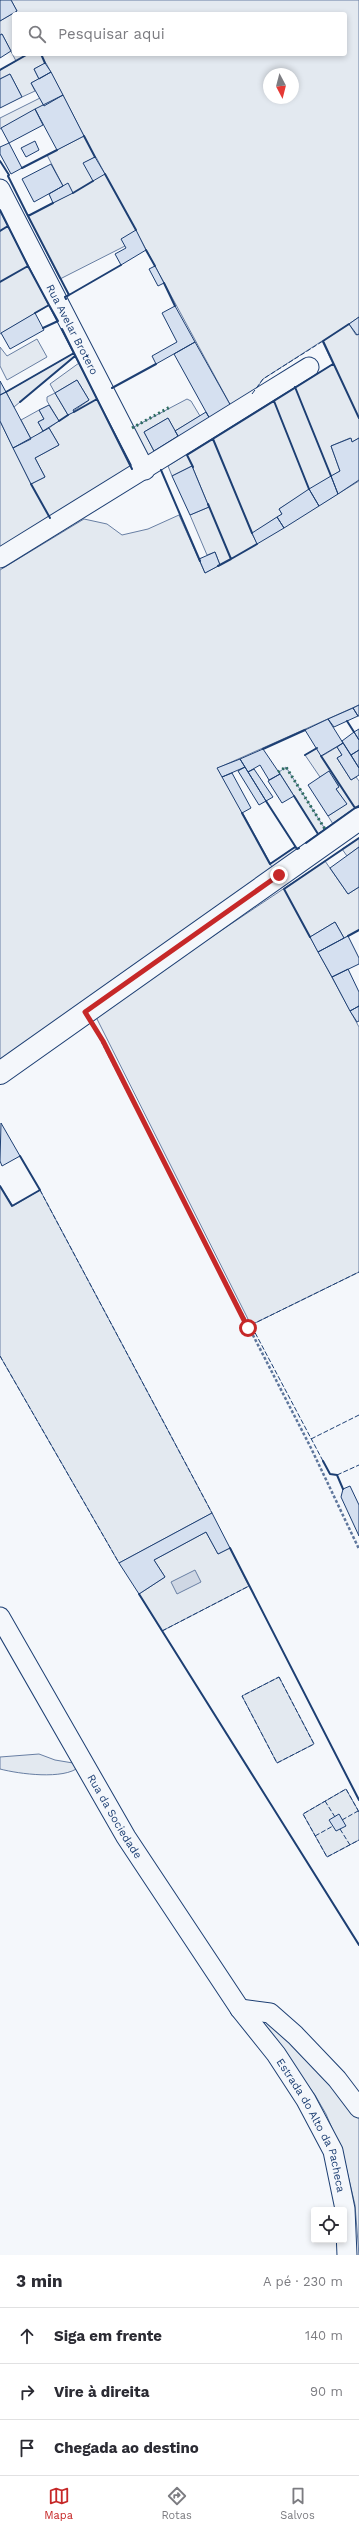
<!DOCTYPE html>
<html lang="pt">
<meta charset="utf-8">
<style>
body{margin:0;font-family:"Work Sans",sans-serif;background:#f2f2f3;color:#2b2b33}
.controls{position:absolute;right:12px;bottom:12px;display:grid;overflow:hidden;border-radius:4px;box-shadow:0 2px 6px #0003}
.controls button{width:36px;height:36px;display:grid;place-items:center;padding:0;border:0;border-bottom:1px solid #e1e1e2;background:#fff;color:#2b2b33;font:20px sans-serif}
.compass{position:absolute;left:263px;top:68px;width:36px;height:36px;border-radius:50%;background:#fff;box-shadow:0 2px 6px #0003;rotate:173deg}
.stop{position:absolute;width:12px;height:12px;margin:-9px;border:3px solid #c62828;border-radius:50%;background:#fff}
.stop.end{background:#c62828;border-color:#fff;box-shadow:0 1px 4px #0008}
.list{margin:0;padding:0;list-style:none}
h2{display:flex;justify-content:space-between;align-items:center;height:52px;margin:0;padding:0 16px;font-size:17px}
h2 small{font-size:13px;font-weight:400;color:#7c7c81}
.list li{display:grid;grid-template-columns:26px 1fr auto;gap:12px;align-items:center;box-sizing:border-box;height:56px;padding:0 16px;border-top:1px solid #e1e1e2}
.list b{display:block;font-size:15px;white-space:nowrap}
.list em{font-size:13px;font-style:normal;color:#7c7c81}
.icon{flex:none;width:22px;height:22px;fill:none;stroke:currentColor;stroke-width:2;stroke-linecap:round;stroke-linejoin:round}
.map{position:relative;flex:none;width:359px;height:2255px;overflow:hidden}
.search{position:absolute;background:#fff;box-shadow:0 2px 6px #0003;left:12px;right:12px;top:12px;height:44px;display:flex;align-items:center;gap:10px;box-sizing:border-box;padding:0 14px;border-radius:4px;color:#7c7c81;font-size:15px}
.sheet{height:220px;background:#fff}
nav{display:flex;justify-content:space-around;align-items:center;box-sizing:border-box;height:56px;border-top:1px solid #e1e1e2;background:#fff;font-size:11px;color:#7c7c81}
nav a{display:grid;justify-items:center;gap:2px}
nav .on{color:#c62828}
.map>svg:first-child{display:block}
.green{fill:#e3e9f0;stroke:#687fa3;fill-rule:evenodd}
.parking{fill:#e3e8f0;stroke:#687fa3}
.water{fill:#cfd7e4;stroke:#687fa3}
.building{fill:#d5e0f0;stroke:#1d3f73}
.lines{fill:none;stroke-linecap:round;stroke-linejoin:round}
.minor-casing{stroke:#1d3f73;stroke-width:21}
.major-casing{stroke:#1d3f73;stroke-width:24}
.path{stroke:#5e769c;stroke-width:2.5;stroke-dasharray:3 2;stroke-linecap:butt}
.minor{stroke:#f4f7fb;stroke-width:19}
.major{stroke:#f4f7fb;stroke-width:22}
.hedge{stroke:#2c6c60;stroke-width:3;stroke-dasharray:2 3;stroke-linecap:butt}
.fence{stroke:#1d3f73;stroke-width:1;stroke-dasharray:5 2;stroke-linecap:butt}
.wall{stroke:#1d3f73;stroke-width:2}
.route{stroke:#c62828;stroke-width:5}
.labels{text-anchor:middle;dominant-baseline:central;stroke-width:3;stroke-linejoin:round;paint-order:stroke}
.street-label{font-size:11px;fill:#1d3f73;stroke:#f4f7fb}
</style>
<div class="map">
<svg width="359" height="2255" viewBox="0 0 359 2255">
<rect width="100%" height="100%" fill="#f4f7fb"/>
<path class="green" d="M11 0H359V317L349 324 356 335 359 334V438L352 442 350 438 331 446 340 471 279 509 282 514 252 534 257 543 359 481V705L218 768 274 870 0 1064V570L84 519 107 524 122 535 148 529 179 515 205 573 220 565 215 552 207 555 190 515 209 507 192 466 172 476 168 466 333 364 322 341 263 379 250 398 232 408 136 231 125 246 60 279 28 216 72 193 63 186 47 155 84 136 46 63 34 69 39 79 31 83 35 91 22 97 10 74 0 79V70L16 61 2 34 0 35V21L17 11ZM14 14H345V54H14ZM269 74H293V98H269ZM95 157H96L105 174 84 163Z
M40 98 44 106 0 129V118Z
M0 210 49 305 0 334Z
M37 339 47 357 7 380 0 366V347L7 356Z
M74 353 75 356 14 407 6 392Z
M79 363 133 468 0 548V421L31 484 45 477 35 458 59 445 49 428 59 421 47 401V397L55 393 50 384ZM77 380 89 400 68 415 55 393Z
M187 399 191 401 200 416 175 431 168 418 144 432 154 451 178 436 180 439 148 458 132 428Z
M39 410 44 419 38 422 43 431 31 439 21 420Z
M337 747 342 755 337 758 351 780 356 777 359 781V806L333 824 328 816 346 804 336 789 339 786 329 772 320 777 305 755 317 748 322 756Z
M286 767 325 829 318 834 279 772Z
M359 838V847L347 856 342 849Z
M325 861 348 894 359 887V930L344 938 335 922 310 937 359 1027V1272L251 1325 95 1015Z
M0 1186 13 1206 40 1190 212 1513 119 1563 0 1356Z
M206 1532 218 1554 230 1548 249 1586 162 1631 139 1594 165 1577 154 1560Z
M279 1677 314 1744 277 1763 242 1696Z
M39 1754 55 1760 73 1763 79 1767C64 1780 19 1774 0 1769V1757Z
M346 1789 359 1812V1840L327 1857 303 1814Z
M266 2017 359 2115V2255L355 2205 343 2154 326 2114 315 2095 265 2027 261 2019Z"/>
<path class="parking" d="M359 806V811L274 870 270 864 295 847 297 849Z"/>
<path class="water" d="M195 1570 201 1582 177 1594 171 1582Z"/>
<path class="building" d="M0 0H11L17 11 0 21Z
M2 34 11 51 0 58V35Z
M45 63 51 72 39 79 34 69Z
M51 72 63 95 44 106 31 83Z
M10 74 22 97 0 108V79Z
M63 95 84 136 57 150 35 109Z
M35 109 43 125 9 143 1 128Z
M35 141 39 150 26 157 21 148Z
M9 143 22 168 11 174 0 154V147Z
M95 157 105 174 93 181 83 163Z
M51 164 63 186 34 202 22 179Z
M68 183 73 193 53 203 49 194Z
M136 230 146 250 121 265 115 254 126 248 121 239Z
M155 266 164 283 158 286 149 269Z
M175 306 195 342 156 364 152 356 177 342 162 313Z
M35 313 44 330 10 349 1 333Z
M359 317V334L357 335 349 324Z
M195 342 232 408 211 421 174 354Z
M77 380 89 400 73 410 74 412 68 415 55 393Z
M0 381 6 392 0 395Z
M6 392 31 439 13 448 0 421V395Z
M49 405 59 421 43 431 38 422 44 419 39 410Z
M206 412 211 421 180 439 175 431Z
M168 418 178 436 154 451 144 432Z
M49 428 59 445 35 458 45 477 31 484 13 448Z
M351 438 352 442 359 438V480L338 494 331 476 340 471 331 446Z
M192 466 209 507 190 515 172 476Z
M331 476 338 494 319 506 309 489Z
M309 489 319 506 284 528 277 517 282 514 279 509Z
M277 517 284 528 257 544 252 533Z
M215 552 220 565 205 573 199 559Z
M359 705V716H358L353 708Z
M353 708 358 716 334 727 328 719Z
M328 719 343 743 321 756 305 730Z
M359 729V740L354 732Z
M354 732 359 740V750L351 755 342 741Z
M343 743 359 768V775L351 780 337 758 342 755 337 747Z
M263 749 280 774 269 780 260 765 248 772 240 759Z
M359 750V768L351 755Z
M240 759 245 767 222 777 217 768Z
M245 767 266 801 259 805 238 771Z
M254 769 273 797 266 801 248 772Z
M329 771 339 787 336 789 347 804 328 816 308 785Z
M232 773 251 808 242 813 222 777Z
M280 774 294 796 282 803 268 781Z
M359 847V887L348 894 330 868Z
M335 922 344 938 318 952 310 937Z
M348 936 359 958V964L332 977 318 952Z
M348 969 359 992V1006L350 1011 332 977Z
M359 1006V1021L357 1022 350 1011Z
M1 1123 20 1156 2 1166 0 1161Z
M350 1486 359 1505V1536L341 1497 343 1489Z
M212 1513 230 1548 218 1554 206 1532 154 1560 165 1577 139 1594 119 1563Z
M339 1814 346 1826 336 1831 329 1820Z"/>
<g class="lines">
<defs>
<g id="minor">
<path id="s1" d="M0 189 145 470"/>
<path d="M0 558 309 367"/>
<path id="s2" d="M0 1617 126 1837 240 2009 276 2054 306 2100 333 2151 345 2209 347 2255"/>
<path d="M240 2009 270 2013 295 2035 337 2079 359 2108"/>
</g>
<path id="major" d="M0 1073 359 819"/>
</defs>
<use href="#minor" class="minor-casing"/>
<use href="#major" class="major-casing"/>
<path class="path" d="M95 1028 311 1448 359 1549"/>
<use href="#minor" class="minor"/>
<use href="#major" class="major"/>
<path class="hedge" d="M132 428 170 407
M278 772 286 767 325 829"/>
<path class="fence" d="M252 394 263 379 323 341
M40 1190 212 1513
M0 1356 119 1563
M311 1439 359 1415
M323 1461 251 1325 359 1272
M337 1475 359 1465
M162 1631 249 1586
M279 1677 314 1744 277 1763 242 1696Z
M325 1801 335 1817
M359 1812 346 1789 303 1814 327 1857 359 1840
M342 1820 358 1811
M340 1829 350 1845
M315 1836 333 1826"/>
<path class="wall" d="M41 54 45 63
M0 70 28 54
M84 136 95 157
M0 161 9 175
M22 168 57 150
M105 174 136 230
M8 176 28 216 53 203
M73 193 93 181
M0 210 8 226 0 231
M28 216 69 295 121 265
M146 250 155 266
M28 266 49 305 35 313
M0 282 28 266 8 226
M164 283 175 306
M66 299 65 297 69 295
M349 324 323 341 359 418
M43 328 58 321 49 305
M74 353 97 399 74 412
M295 387 331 476
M112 388 156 364
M6 392 74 353 62 329
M97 399 132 469
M274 401 309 489
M20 402 75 356
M59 421 68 415
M213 439 252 533
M193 467 187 455 333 364
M161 470 200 561
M31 484 50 518
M208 504 231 559 257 544
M218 566 231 559
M347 721 354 732
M263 749 305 730
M305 755 317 748
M321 756 355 808 359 806
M294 796 318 834
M266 801 297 849 299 848
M242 813 270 864 295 847
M306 843 355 808
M348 936 359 930
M310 937 284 889 359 838
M0 1186 12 1206 40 1190 20 1156
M323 1461 330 1474 337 1475 343 1489
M230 1548 359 1800
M139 1594 359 1945"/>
</g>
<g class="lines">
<path class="route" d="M248 1328 103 1041 85 1012 279 875"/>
</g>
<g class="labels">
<g class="street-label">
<text stroke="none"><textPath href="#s1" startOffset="158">Rua Avelar Brotero</textPath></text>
<text stroke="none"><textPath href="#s2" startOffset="230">Rua da Sociedade</textPath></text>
<text stroke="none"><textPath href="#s2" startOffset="598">Estrada do Alto da Pacheca</textPath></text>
</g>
</g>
</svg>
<div class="controls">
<button><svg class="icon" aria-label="locate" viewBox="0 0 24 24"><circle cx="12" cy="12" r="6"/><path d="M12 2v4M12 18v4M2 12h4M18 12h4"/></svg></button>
</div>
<svg class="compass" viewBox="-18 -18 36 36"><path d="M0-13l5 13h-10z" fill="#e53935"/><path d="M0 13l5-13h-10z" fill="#7c7c81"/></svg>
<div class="stop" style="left:248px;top:1328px"></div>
<div class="stop end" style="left:279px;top:875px"></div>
<div class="search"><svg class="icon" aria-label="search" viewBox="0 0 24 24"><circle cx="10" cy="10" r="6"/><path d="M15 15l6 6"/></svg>Pesquisar aqui</div>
</div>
<section class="sheet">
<h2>3 min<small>A pé · 230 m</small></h2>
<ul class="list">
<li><svg class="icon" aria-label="ahead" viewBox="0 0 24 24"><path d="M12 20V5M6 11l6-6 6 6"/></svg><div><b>Siga em frente</b></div><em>140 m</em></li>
<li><svg class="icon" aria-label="right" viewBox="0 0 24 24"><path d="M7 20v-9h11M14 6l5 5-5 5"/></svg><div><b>Vire à direita</b></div><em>90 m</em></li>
<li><svg class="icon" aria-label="arrive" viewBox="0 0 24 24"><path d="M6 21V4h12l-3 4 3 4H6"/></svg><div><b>Chegada ao destino</b></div></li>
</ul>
</section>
<nav>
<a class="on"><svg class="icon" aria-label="map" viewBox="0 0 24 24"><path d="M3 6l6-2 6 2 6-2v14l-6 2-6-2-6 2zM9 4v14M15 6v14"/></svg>Mapa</a>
<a><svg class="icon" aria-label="directions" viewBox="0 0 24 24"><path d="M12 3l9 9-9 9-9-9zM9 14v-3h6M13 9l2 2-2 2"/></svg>Rotas</a>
<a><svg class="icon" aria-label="saved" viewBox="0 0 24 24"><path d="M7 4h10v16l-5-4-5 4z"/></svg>Salvos</a>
</nav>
